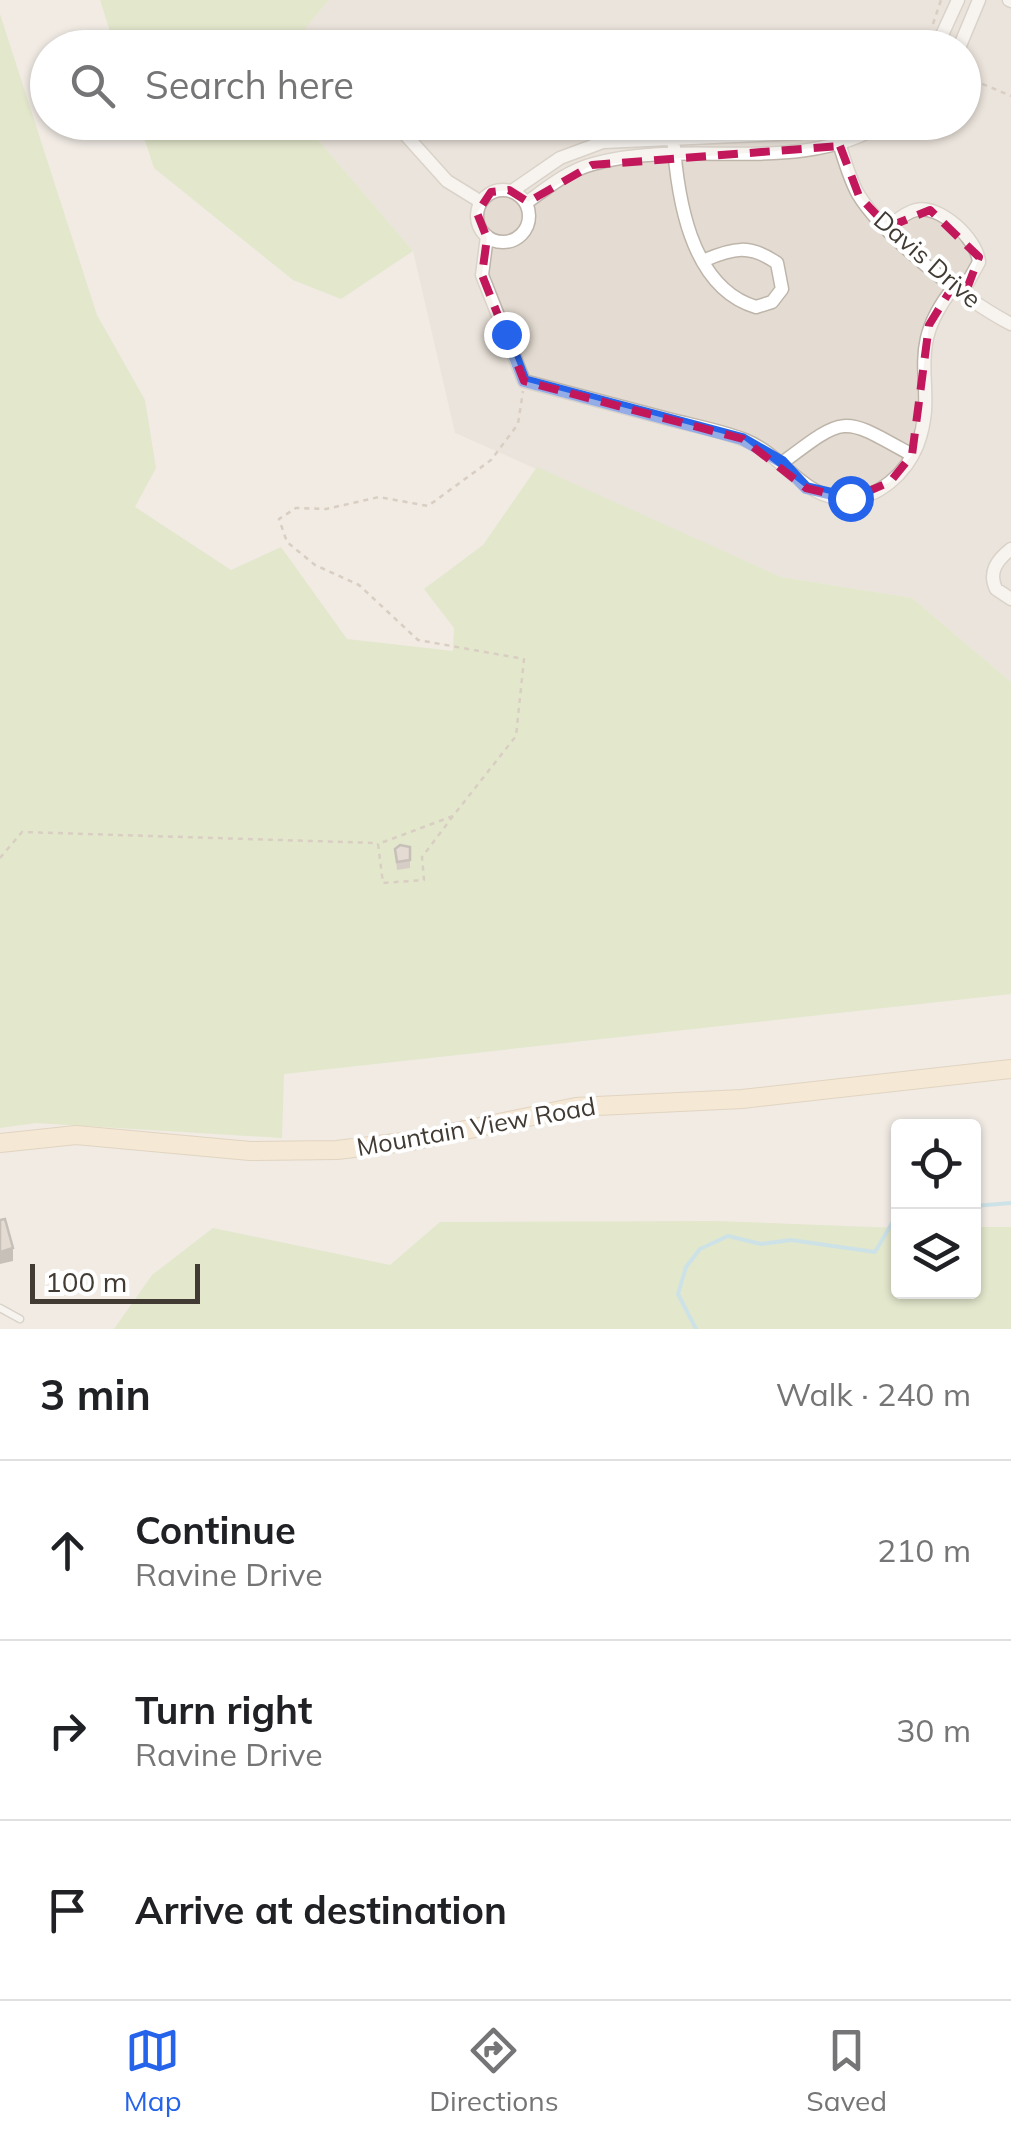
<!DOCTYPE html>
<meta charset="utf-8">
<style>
body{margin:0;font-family:Mulish,sans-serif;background:#f6f6f6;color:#202124}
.controls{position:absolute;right:30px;bottom:30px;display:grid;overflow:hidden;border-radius:10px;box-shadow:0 2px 8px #0004}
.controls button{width:90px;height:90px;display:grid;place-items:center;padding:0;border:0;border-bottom:2px solid #e0e0e0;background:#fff;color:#202124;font:50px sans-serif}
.scale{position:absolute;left:30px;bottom:25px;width:170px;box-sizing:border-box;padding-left:10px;border:5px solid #423b34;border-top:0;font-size:28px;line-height:35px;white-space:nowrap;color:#423b34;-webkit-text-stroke:8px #fff;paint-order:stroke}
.stop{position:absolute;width:30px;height:30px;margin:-22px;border:8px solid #2563eb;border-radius:50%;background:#fff}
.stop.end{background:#2563eb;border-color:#fff;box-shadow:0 2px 10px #0008}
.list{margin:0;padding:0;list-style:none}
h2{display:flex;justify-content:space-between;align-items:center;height:130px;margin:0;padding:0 40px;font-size:42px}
h2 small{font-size:32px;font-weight:400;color:#757577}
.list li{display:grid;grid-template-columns:65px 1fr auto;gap:30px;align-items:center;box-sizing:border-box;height:180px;padding:0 40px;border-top:2px solid #e0e0e0}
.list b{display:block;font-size:38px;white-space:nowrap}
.list p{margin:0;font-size:32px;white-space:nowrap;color:#757577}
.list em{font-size:32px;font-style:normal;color:#757577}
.icon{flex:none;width:55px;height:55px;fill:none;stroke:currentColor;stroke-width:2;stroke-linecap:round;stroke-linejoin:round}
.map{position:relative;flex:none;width:1011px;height:1329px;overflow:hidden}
.search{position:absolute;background:#fff;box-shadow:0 2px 8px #0004;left:30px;right:30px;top:30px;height:110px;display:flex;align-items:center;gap:25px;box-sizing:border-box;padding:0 35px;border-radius:55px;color:#757577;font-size:38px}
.sheet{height:670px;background:#fff}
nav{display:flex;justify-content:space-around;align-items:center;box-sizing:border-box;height:140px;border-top:2px solid #e0e0e0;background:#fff;font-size:28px;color:#757577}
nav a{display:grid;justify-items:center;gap:5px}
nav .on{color:#2563eb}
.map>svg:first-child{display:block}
.residential{fill:#e4dcd2}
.green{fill:#d2e3af}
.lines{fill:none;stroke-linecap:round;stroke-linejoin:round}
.stream{stroke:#a3d7ea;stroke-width:4}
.lane-casing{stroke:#beb5aa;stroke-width:9}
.street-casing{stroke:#beb5aa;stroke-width:15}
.secondary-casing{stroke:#ceb896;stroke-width:20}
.path{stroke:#bcab9a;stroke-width:2.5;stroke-dasharray:5 5;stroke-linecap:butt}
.lane{stroke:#fff;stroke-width:6}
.street{stroke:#fff;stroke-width:12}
.secondary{stroke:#fbe6c4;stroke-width:18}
.wall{fill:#b6aca3}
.shaded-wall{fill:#948c84}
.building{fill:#d4c8bd;stroke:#948c84;stroke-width:2.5}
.route{stroke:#2563eb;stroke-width:12}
.marked{fill:none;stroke:#c2185b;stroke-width:8;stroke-dasharray:20 12;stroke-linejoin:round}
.labels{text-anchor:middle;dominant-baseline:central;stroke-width:8;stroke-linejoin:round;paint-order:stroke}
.street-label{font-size:25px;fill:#423b34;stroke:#fff}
</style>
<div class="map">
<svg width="1011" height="1329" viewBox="0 0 1011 1329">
<rect width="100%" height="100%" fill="#f1ebe4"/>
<path class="residential" d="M329 0H1011V682L912 598 781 577 455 433 413 251 308 128V122H964V48H306V27Z"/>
<path class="green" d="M100 0H329L306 27V48L115 47Z
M0 14 97 315 145 400 156 468 135 507 231 570 281 547 347 639 453 651 454 628 424 589 483 545 537 467 781 577 912 598 1011 682V994L284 1074 282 1138 36 1123 0 1128Z
M139 123H308V128L413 251 341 299 293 280 154 168Z
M715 1221 898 1228V1292H974V1227H1011V1329H114L152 1275 213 1228 390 1265 440 1222Z"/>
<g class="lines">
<path class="stream" d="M974 1206 1011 1203
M696 1329 678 1294 686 1267 700 1249 728 1236 761 1244 791 1240 875 1252 898 1213"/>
<defs>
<path id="lane" d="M0 1308 20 1319"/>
<path id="street" d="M1009 0 1011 1
M819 48H823
M936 48 958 0
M959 48 979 0
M394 122 447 181 481 202
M834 128C842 150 847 174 858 194 885 238 965 300 1011 324
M673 136C677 194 689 287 756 307L772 302 782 289 777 263C750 244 733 248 705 260
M477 216a26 26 0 1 1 52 0a26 26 0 1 1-52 0Z
M512 191 560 158 603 142 801 133 848 122
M526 203C547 188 567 171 593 164 690 137 798 178 887 122
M888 227C896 221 906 212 916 210 940 204 977 239 979 262L962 293
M487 236 482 275 524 381C573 394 623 407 672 420 696 426 722 431 745 440 785 456 802 499 848 499 879 498 906 473 917 446 941 384 900 354 954 287
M782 463C847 414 842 416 912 455
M1011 549C997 560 988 572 996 589L1011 599"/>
<path id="secondary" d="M0 1143 76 1135 250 1151 337 1150 412 1141 576 1107 742 1099 1011 1069"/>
</defs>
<use href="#lane" class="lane-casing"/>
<use href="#street" class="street-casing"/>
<use href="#secondary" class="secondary-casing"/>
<path class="path" d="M933 24 941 0
M964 76 1011 96
M453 816 422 857 424 880 383 883 378 844 453 816 516 736 524 659 418 640 359 585 315 565 287 542 279 519 296 508 326 509 379 497 428 506 491 460 518 424 523 391
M0 858 22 832 376 843"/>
<use href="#lane" class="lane"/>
<use href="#street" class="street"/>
<use href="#secondary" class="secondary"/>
</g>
<path class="wall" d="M410 847V868L397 870 395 849Z"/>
<path class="shaded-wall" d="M13 1248V1261L0 1264V1252Z"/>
<path class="building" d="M400 845 410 847V860L397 862 395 849Z
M5 1219 13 1248 0 1252V1220Z"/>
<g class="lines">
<path class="route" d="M506 334 524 381 742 439 782 462 806 488 850 498"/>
</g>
<path d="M0 0H1011V1329H0ZM840 146 859 196 888 227 930 210 979 257 968 286 962 293 953 286 929 325 912 455 890 482 850 499 806 488 743 439 524 381 482 275 487 238 477 213 491 192 509 190 528 202 592 165Z" fill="#f1ebe4" fill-opacity=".55" fill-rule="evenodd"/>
<path class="marked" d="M840 146 859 196 888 227 930 210 979 257 968 286 962 293 953 286 929 325 912 455 890 482 850 499 806 488 743 439 524 381 482 275 487 238 477 213 491 192 509 190 528 202 592 165Z"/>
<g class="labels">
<g class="street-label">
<text transform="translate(928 259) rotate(41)">Davis Drive</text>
<text transform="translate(476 1126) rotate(-10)">Mountain View Road</text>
</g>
</g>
</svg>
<div class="controls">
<button><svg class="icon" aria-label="locate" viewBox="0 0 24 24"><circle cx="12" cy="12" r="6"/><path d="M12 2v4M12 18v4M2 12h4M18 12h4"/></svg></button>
<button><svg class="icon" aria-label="layers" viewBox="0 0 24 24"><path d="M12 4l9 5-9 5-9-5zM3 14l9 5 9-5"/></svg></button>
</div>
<div class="scale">100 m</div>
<div class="stop" style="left:850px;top:498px"></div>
<div class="stop end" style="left:506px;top:334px"></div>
<div class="search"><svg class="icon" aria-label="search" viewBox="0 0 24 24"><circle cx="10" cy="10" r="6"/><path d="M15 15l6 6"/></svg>Search here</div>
</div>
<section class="sheet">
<h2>3 min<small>Walk · 240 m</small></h2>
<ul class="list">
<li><svg class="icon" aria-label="ahead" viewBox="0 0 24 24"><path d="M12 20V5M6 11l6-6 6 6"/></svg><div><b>Continue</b><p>Ravine Drive</p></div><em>210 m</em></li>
<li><svg class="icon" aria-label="right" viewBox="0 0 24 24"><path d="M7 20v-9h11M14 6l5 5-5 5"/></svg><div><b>Turn right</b><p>Ravine Drive</p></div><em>30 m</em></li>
<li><svg class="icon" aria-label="arrive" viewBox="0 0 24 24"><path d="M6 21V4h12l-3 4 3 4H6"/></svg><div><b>Arrive at destination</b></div></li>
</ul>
</section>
<nav>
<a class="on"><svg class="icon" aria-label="map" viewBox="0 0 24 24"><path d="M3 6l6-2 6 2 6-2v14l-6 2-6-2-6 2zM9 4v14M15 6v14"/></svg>Map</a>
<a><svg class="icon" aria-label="directions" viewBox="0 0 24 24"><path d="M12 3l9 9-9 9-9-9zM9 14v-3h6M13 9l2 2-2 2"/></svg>Directions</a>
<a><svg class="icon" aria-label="saved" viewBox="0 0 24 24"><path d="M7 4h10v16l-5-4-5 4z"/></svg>Saved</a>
</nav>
